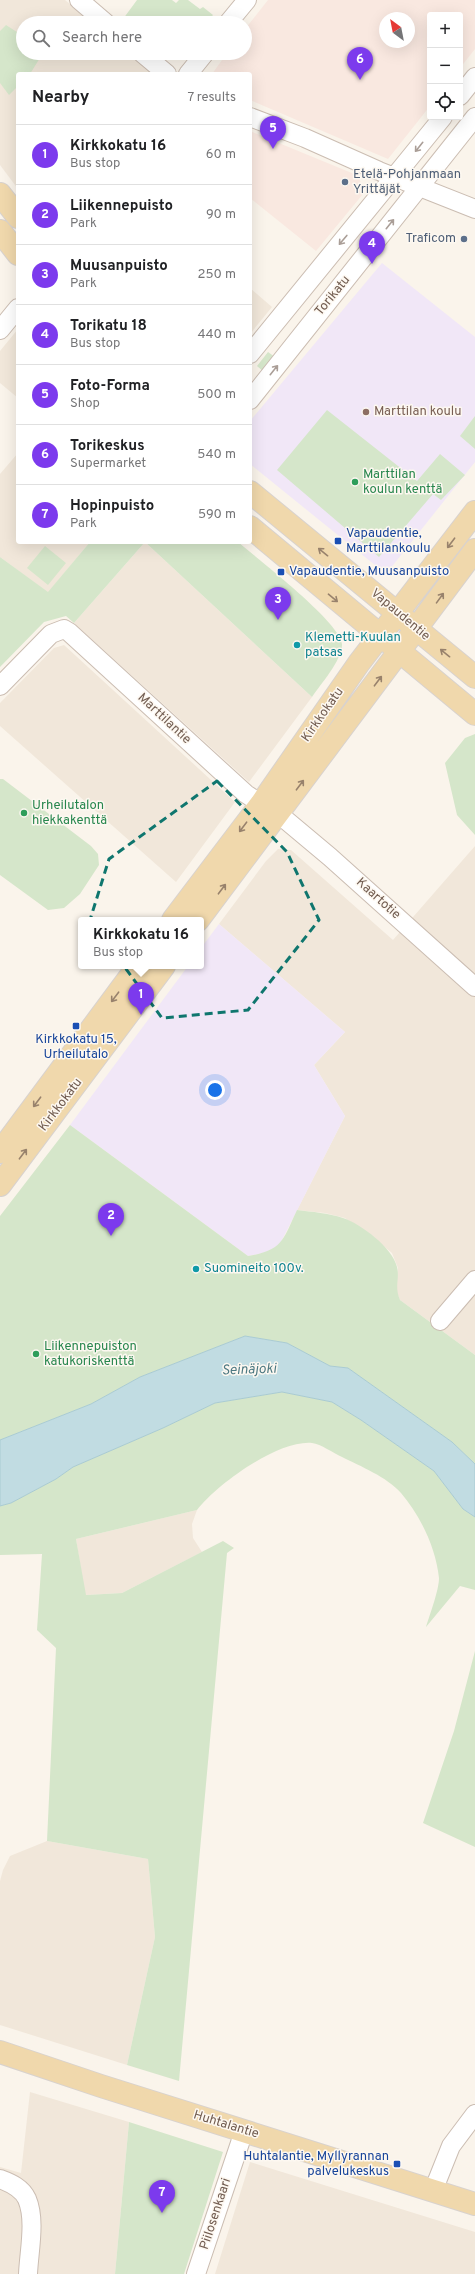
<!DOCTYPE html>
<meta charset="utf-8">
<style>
body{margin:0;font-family:Overpass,sans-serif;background:#f2f2f2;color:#202124}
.controls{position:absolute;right:12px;top:12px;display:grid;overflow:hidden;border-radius:4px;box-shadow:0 4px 16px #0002}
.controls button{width:36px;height:36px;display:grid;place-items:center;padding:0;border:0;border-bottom:1px solid #e0e0e0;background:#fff;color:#202124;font:20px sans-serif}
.compass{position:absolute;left:379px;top:12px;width:36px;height:36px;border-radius:50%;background:#fff;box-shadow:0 4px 16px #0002;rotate:328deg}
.you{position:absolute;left:215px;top:1090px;width:14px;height:14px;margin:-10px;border:3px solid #fff;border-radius:50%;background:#1a73e8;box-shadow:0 0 0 6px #1a73e833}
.badge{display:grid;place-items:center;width:26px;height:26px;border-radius:50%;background:#7c3aed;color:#fff;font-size:13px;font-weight:700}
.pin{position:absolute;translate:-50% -33px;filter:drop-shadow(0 1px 2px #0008)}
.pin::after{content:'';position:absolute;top:21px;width:14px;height:12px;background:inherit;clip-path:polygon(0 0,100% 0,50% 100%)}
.popup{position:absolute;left:78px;top:917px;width:126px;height:52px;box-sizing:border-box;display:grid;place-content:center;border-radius:4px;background:#fff;filter:drop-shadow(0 1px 3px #0005);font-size:13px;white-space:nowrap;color:#757577}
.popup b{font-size:15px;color:#202124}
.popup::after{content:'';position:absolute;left:50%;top:100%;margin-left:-8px;border:8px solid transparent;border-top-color:#fff}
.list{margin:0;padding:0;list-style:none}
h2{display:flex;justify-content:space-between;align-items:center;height:52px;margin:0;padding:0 16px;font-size:17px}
h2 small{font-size:13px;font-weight:400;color:#757577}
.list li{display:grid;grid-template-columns:26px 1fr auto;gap:12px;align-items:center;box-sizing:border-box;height:60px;padding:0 16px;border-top:1px solid #e0e0e0}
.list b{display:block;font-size:15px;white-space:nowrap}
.list p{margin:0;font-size:13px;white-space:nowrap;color:#757577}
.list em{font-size:13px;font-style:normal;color:#757577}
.icon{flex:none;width:22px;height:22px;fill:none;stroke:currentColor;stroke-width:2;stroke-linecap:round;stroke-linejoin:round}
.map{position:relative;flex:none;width:475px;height:2274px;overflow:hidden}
.search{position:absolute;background:#fff;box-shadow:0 4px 16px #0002;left:16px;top:16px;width:236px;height:44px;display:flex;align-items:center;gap:10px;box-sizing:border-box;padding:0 14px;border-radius:22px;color:#757577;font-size:15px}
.panel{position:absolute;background:#fff;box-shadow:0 4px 16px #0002;left:16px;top:72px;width:236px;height:472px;border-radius:4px}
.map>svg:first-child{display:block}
.residential{fill:#f1e7da}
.commercial{fill:#f9e8e0;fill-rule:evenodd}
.education{fill:#f1e7f7}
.green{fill:#d5e6ca}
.water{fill:#c1dce2;stroke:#a9cbd2}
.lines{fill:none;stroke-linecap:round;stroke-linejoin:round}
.minor-casing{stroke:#cbbdb2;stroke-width:20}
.major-casing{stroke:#d8d2ce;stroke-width:24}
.minor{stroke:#fff;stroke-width:18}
.major{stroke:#f0d8ac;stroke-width:22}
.oneway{stroke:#aa9e97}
.oneway2{stroke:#98826c}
.marked{fill:none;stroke:#0f766e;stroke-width:3;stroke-dasharray:8 5;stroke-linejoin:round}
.service-dot{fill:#5c6f8a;stroke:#fdf8f1;stroke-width:1.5}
.education-dot{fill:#8d6e63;stroke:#fdf8f1;stroke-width:1.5}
.leisure-dot{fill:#2e9e5b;stroke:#fdf8f1;stroke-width:1.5}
.transit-dot{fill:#1a4fb4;stroke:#fdf8f1;stroke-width:1.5}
.culture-dot{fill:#0f9aa8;stroke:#fdf8f1;stroke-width:1.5}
.labels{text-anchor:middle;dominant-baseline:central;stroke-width:3;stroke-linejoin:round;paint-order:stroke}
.service-label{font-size:13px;fill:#4e5e75;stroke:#fdf8f1;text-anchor:start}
.street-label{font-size:13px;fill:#725d51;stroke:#fdf8f1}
.education-label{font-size:13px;fill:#785e54;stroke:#fdf8f1;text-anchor:start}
.leisure-label{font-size:13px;fill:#27864d;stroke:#fdf8f1;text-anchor:start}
.transit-label{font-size:13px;fill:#164399;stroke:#fdf8f1;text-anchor:start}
.culture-label{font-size:13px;fill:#0d838f;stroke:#fdf8f1;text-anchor:start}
.water-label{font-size:14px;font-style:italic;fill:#4d7982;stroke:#fdf8f1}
</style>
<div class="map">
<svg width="475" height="2274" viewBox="0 0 475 2274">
<rect width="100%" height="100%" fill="#faf4eb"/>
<path class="residential" d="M0 0H65L93 23H23V53H128L153 74H18V189L0 165Z
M250 288 272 307 250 334Z
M18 329V398L0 383V351Z
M18 453V542H90L48 593 0 557V474Z
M145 542 312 697 249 782 74 623Z
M64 645 235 802 176 882 0 726V703L54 648Z
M475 846V1355L400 1300 396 1291 398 1268 392 1253 381 1244 345 1218 325 1213 297 1210 345 1116 314 1065 345 1032 219 924 266 861 278 849 291 850 393 940Z
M197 1510 192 1524 193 1538 202 1552 122 1593 85 1595 76 1539Z
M47 1841 148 1859 155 1937 127 2065 0 2025V1881L3 1870 10 1856Z
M30 2092 129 2122 115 2274H0V2167L21 2173Z
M250 2162 475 2232V2274H215Z"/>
<path class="commercial" d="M268 0H475V49L460 68V15H430V106L388 159 250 100V74H212L227 53H245V29ZM385 18H409V42H385Z
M250 131 359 176 363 194 316 251 250 198Z"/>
<path class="education" d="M382 263 475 337V462L386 574 250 464V421Z
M219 924 345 1032 314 1065 345 1116 279 1246 264 1253 248 1256 70 1125 188 966H201V948Z"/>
<path class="green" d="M137 0H172L176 3 179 0H188L200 9 203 7 213 15 206 23H127L123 19Z
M6 25 23 36V53H43L30 74H18V86L9 95 0 83V31Z
M268 352 275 357 264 372 257 366Z
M327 410 417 481 440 454 465 475 441 500 433 494 379 557 277 470Z
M475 416V449L460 436Z
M90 542H238C258 559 341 623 342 644 343 659 320 685 312 697L145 542 74 623 66 616 44 622 0 667V557L48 592Z
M45 546 66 563 48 585 27 568Z
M475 734V835L457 815 445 763 465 738Z
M0 779H3L91 846 98 854 99 865 80 894 64 908 48 910 0 875Z
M70 1125 248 1256C284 1250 283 1239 297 1210 313 1212 328 1213 343 1218 361 1224 393 1248 397 1267 400 1279 394 1286 400 1300L475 1355V1464L452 1442 348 1368 330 1366 287 1343 245 1336 140 1377 91 1404 0 1440V1216Z
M282 1392 332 1402 361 1420 434 1471 463 1509 475 1517V1590L460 1586 426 1627C430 1614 439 1590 439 1578 436 1548 420 1515 401 1493 387 1477 360 1466 342 1457 333 1453 321 1444 312 1443 278 1440 217 1484 197 1510L76 1539 86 1595 122 1593 223 1541 234 1548 227 1553 179 2081 127 2065 155 1937 148 1859 47 1841 56 1648 37 1630 42 1554 0 1555V1506L11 1503 56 1479 73 1467 163 1428 215 1403Z
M475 1651V1847L423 1823 454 1731Z
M129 2122 223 2152 184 2274H115Z"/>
<path class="water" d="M245 1336 287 1343 330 1366 348 1368 452 1442 475 1464V1517L463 1509 434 1471 361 1420 332 1402 282 1392 215 1403 163 1428 73 1467 56 1479 11 1503 0 1506V1440L91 1404 140 1377Z"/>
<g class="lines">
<defs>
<path id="minor" d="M79 0 106 23
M228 23 247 0
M142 53 167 74
M188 74 205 53
M460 96 475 77
M250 117 305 138 379 171 475 209
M0 330 18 308
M250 354 443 117
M250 400 475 117
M0 686 51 634 64 629 69 632 246 794 287 821 330 857 475 987
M440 1321 475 1280
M0 2179C11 2183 22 2188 27 2199 36 2220 29 2251 28 2274
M433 2191 451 2146 475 2114
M196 2274 244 2131"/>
<path id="major" d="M0 194 18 217
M0 231 18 254
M250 492 475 677
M250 527 475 714
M173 920 261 804 359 663 475 512
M198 920 475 550
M0 1152 138 966
M0 1185 164 966
M0 2052 101 2086 475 2204"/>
</defs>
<use href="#minor" class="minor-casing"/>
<use href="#major" class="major-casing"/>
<use href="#minor" class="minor"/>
<use href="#major" class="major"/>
</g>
<defs><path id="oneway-shaft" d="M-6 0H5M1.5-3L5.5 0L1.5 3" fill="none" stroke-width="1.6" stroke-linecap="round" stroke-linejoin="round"/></defs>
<g class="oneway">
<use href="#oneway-shaft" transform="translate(419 147) rotate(129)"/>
<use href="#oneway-shaft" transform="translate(390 224) rotate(-51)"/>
<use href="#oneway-shaft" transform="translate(343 240) rotate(130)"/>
<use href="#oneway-shaft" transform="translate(274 370) rotate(-51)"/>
</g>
<g class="oneway2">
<use href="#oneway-shaft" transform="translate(451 543) rotate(127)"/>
<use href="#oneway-shaft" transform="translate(323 552) rotate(-141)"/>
<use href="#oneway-shaft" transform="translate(333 598) rotate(40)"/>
<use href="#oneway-shaft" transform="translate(440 598) rotate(-54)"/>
<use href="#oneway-shaft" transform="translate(445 653) rotate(-141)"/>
<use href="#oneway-shaft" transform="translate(378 681) rotate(-53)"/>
<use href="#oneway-shaft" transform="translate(300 785) rotate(-53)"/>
<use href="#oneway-shaft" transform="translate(243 827) rotate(127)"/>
<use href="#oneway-shaft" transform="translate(222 889) rotate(-53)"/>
<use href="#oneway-shaft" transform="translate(115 997) rotate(127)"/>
<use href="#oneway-shaft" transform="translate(37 1102) rotate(127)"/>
<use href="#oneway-shaft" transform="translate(23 1154) rotate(-53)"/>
</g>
<path class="marked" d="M217 781 287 852 319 920 248 1010 162 1018 90 920 109 859Z"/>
<g class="service-dot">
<circle cx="345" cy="182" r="4"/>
<circle cx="464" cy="239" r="4"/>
</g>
<circle class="education-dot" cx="366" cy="412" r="4"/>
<g class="leisure-dot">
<circle cx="355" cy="482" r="4"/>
<circle cx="24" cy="813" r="4"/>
<circle cx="36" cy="1354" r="4"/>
</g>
<g class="transit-dot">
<rect x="334" y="537" width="8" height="8" rx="2"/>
<rect x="277" y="568" width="8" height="8" rx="2"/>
<rect x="72" y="1022" width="8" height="8" rx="2"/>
<rect x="393" y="2160" width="8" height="8" rx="2"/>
</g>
<g class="culture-dot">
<circle cx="297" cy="645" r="4"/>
<circle cx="196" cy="1269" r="4"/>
</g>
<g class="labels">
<g class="service-label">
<text x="353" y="175">Etelä-Pohjanmaan<tspan x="353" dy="15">Yrittäjät</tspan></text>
<text x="456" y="239" text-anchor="end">Traficom</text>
</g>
<g class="street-label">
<text transform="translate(333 296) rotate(-51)">Torikatu</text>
<text transform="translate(400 615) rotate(40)">Vapaudentie</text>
<text transform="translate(323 715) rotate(-55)">Kirkkokatu</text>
<text transform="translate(164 719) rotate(43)">Marttilantie</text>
<text transform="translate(378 899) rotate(42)">Kaartotie</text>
<text transform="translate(61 1105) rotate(-53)">Kirkkokatu</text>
<text transform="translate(226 2125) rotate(17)">Huhtalantie</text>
<text transform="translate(216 2214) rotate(-72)">Piilosenkaari</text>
</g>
<g class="education-label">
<text x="374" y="412">Marttilan koulu</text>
</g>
<g class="leisure-label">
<text x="363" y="475">Marttilan<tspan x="363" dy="15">koulun kenttä</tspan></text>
<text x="32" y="806">Urheilutalon<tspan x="32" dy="15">hiekkakenttä</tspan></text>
<text x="44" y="1347">Liikennepuiston<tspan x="44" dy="15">katukoriskenttä</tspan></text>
</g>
<g class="transit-label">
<text x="346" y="534">Vapaudentie,<tspan x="346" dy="15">Marttilankoulu</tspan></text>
<text x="289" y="572">Vapaudentie, Muusanpuisto</text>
<text x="76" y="1040" text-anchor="middle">Kirkkokatu 15,<tspan x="76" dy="15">Urheilutalo</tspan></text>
<text x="389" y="2157" text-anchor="end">Huhtalantie, Myllyrannan<tspan x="389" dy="15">palvelukeskus</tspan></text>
</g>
<g class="culture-label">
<text x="305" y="638">Klemetti-Kuulan<tspan x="305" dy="15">patsas</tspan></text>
<text x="204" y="1269">Suomineito 100v.</text>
</g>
<g class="water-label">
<text transform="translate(249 1370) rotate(-2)">Seinäjoki</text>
</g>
</g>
</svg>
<div class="controls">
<button>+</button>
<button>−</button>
<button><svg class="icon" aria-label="locate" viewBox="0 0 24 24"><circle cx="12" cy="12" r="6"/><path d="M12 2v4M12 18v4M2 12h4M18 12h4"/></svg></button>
</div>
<svg class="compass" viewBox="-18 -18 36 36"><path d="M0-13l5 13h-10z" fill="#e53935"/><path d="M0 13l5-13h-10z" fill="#757577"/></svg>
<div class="you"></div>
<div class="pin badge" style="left:141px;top:1015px">1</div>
<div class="popup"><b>Kirkkokatu 16</b>Bus stop</div>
<div class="pin badge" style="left:111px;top:1236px">2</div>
<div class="pin badge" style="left:278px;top:620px">3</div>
<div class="pin badge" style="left:372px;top:264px">4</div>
<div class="pin badge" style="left:273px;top:149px">5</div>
<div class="pin badge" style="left:360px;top:80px">6</div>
<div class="pin badge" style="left:162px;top:2213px">7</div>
<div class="search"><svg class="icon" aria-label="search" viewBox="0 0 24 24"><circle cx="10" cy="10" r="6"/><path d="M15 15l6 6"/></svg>Search here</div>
<section class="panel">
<h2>Nearby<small>7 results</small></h2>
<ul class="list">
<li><span class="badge">1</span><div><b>Kirkkokatu 16</b><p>Bus stop</p></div><em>60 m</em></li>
<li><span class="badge">2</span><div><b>Liikennepuisto</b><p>Park</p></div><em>90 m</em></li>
<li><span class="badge">3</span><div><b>Muusanpuisto</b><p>Park</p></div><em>250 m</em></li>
<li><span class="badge">4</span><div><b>Torikatu 18</b><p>Bus stop</p></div><em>440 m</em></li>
<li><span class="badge">5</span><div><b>Foto-Forma</b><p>Shop</p></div><em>500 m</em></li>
<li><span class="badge">6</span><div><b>Torikeskus</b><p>Supermarket</p></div><em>540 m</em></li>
<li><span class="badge">7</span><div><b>Hopinpuisto</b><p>Park</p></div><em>590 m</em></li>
</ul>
</section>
</div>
